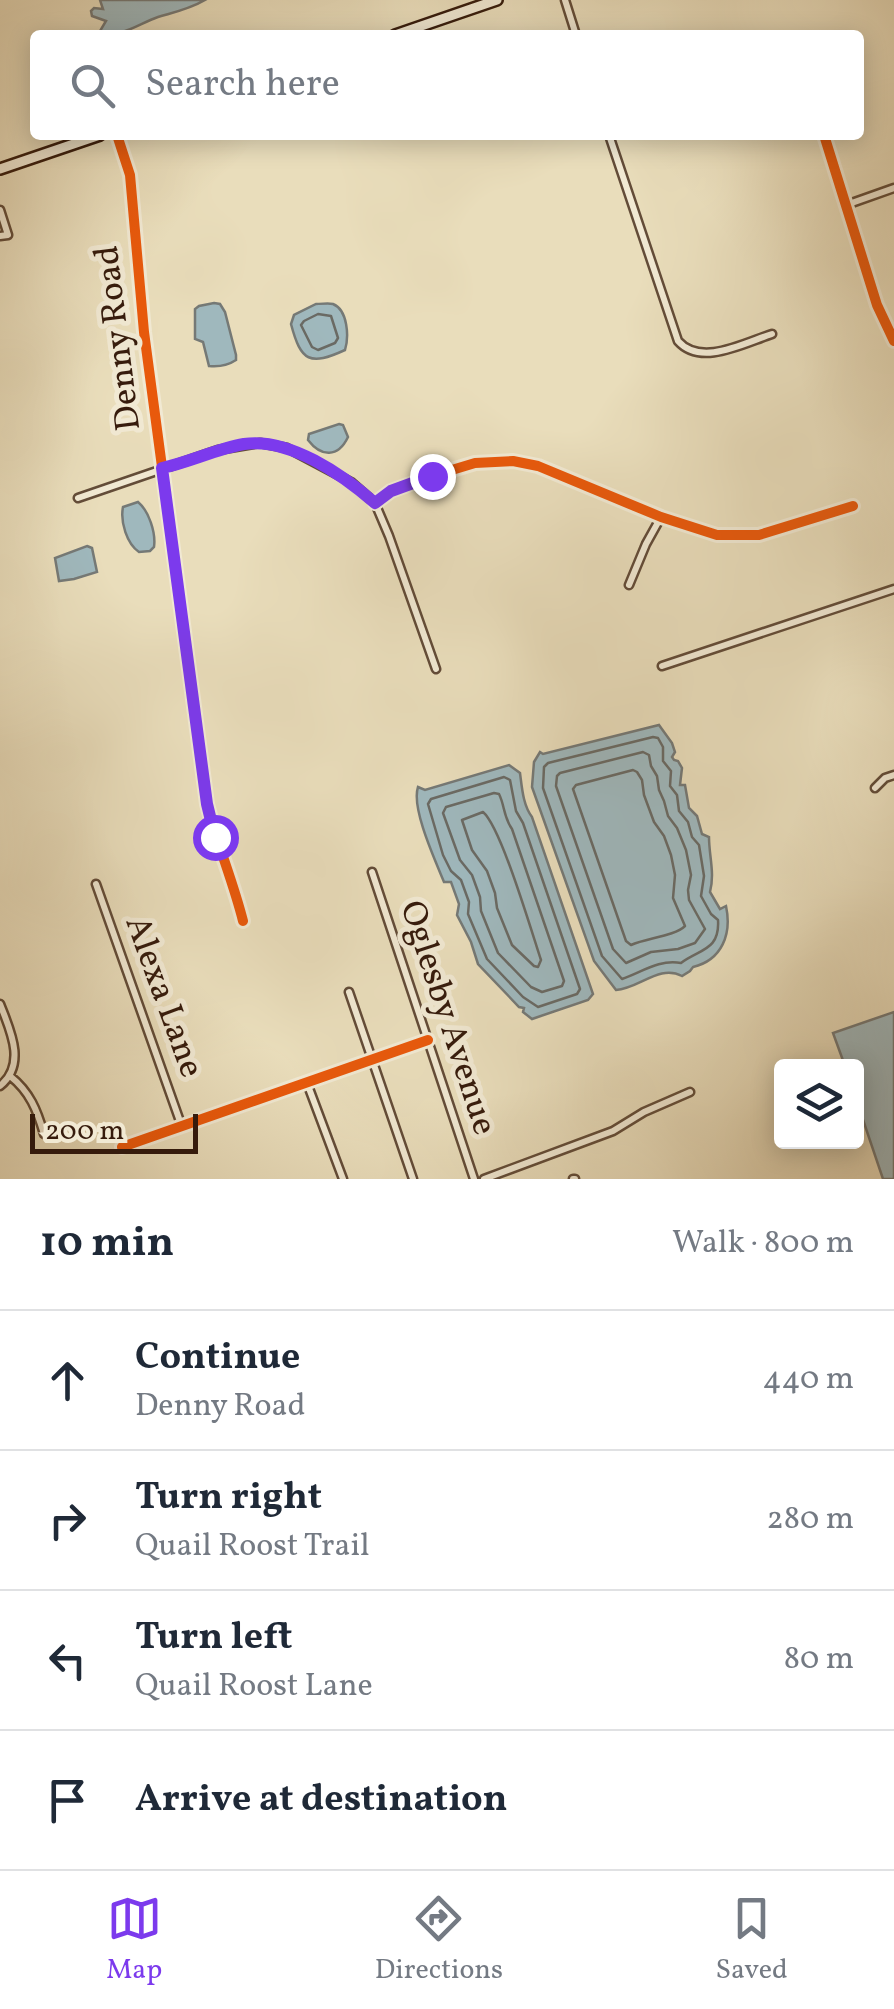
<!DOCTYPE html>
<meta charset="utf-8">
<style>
body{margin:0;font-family:Vollkorn,serif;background:#f2f2f3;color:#1f2937}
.controls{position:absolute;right:30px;bottom:30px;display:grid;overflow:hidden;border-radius:10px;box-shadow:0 5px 25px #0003}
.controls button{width:90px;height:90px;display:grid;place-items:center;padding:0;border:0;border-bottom:2px solid #e0e1e3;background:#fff;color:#1f2937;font:50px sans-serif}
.scale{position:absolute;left:30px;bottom:25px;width:168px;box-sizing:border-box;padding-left:10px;border:5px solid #361b0c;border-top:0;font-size:28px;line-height:35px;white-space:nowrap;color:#361b0c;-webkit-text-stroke:8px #f1e9d3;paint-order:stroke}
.stop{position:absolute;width:30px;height:30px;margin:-22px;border:8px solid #7c3aed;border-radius:50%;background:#fff}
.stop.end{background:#7c3aed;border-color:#fff;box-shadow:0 2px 10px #0008}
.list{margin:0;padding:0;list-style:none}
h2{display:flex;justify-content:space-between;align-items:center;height:130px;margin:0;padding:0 40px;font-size:42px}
h2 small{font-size:32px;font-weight:400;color:#747a83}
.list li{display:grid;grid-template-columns:65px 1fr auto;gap:30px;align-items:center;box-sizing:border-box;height:140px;padding:0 40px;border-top:2px solid #e0e1e3}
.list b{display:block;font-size:38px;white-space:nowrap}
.list p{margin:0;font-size:32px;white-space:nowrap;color:#747a83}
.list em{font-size:32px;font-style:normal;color:#747a83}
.icon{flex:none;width:55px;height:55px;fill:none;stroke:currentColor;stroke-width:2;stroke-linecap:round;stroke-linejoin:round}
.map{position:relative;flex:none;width:894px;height:1179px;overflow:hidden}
.search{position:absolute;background:#fff;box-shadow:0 5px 25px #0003;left:30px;right:30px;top:30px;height:110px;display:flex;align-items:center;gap:25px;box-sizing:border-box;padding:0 35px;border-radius:10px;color:#747a83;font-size:38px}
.sheet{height:690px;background:#fff}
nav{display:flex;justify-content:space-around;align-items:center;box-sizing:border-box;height:140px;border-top:2px solid #e0e1e3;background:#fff;font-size:28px;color:#747a83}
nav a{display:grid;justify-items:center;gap:5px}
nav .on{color:#7c3aed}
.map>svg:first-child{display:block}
.water{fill:#9fb8bd;stroke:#757976;stroke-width:2.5}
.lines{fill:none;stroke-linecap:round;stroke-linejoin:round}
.shore{stroke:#6a6a64;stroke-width:2.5}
.street-casing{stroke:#634c38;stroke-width:11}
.secondary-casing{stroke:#361b0c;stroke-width:14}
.street{stroke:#f1e9d3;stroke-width:6}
.secondary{stroke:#f1e9d3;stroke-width:9}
.cycleway-casing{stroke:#f1e9d3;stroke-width:16}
.cycleway{stroke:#e8590c;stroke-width:10}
.route{stroke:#7c3aed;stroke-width:12}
.labels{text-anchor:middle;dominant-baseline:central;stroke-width:10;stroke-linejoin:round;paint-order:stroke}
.street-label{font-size:35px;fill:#361b0c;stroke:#f1e9d3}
</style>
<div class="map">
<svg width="894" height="1179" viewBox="0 0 894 1179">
<rect width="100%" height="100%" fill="#e9ddbb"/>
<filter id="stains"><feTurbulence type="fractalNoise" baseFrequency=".002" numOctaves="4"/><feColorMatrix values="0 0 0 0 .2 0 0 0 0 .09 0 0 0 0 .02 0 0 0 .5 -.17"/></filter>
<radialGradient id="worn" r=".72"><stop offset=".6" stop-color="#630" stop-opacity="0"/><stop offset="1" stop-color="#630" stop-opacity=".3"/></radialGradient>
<path class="water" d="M100 0H205C190 9 175 12 158 17 140 23 124 36 103 34L100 31 106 21 92 16 91 11 94 8 103 9Z
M214 303 220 304 225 312 236 355V360C227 366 219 367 209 366L203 342 195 339V309L199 306Z
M316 304C318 304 330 303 333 304 348 310 349 337 345 350 310 366 301 362 291 324L294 315Z
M339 424 343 425 348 437C338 458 321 457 308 440L309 434Z
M138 502C149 511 156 533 154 547L150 551 139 552C127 544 120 522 123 507Z
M87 546 92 548 97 572 74 579 59 581 55 558Z
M659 725 672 743 675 752 672 757 674 760 678 761 682 768 680 785H685L689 808 697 816 702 834 709 837C709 856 715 873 710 892L720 909 726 906C732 934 722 960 693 967L690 971 682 976C659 964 639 989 616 990L594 961 532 787 534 762 540 752 543 754Z
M509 765 520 773C522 788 523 805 532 817L593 994 588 1000 532 1019 523 1012 524 1008 519 1007 478 964 471 942 457 915 459 904 451 882H444C435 860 411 808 418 787L425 790Z
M894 1012V1179H883L857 1102 856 1066H845L833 1033Z"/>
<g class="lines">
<path class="shore" d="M318 314 331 316 338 338 335 343 318 350 312 347 301 325 304 321Z
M653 737 658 738 663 747V761L671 771 670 786 677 795 679 811 688 822 692 837 699 845 704 876 701 896 711 914 718 920C720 951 699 949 681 963 659 959 642 972 622 979L602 956 543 788 544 767 548 763Z
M643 752 649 755 651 766 657 776 659 790 664 801 668 816 677 828 686 850 691 875 688 890 689 900 705 929 695 943 678 949 651 952 626 963 613 949 556 786 557 776 560 773Z
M633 770 637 772 642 780 644 795 654 822 664 836 671 855 675 875 673 898 685 926C675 936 647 938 631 945L626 941 573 789 576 785Z
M504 777 510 780 516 811 523 823 580 989 577 994 538 1007 523 997 487 959 468 914 469 902 461 880 451 871 443 855 428 804 431 799Z
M494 793 499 794C505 806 503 816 512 829L564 981 562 986 542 992 531 987 498 953 481 911 480 897 472 875 460 860 443 813 446 807Z
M483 812C501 827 531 930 541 960L538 967 534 966 512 945 497 908 495 893 487 871 472 850 462 820Z"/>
<defs>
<path id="street" d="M565 0 576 35
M117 135 130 175 144 332 207 804C217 844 233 881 243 921
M609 135 678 341C701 367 744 343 772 334
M846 205 894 188
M0 210 8 235 0 236
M78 498 218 450 260 443 287 448 351 482 375 503 389 536 436 669
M375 503 391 491 432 476 475 463 513 461 538 466 661 517 717 535H759L853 506
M629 585 646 544 661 517
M662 666 894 589
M875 788 885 778 894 775
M372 872 474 1179
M96 884 182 1127
M349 992 413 1179
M0 1004C10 1030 27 1064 0 1086
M10 1076C30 1092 37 1110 44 1134
M307 1083 343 1179
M122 1147 428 1040
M484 1179 613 1131 644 1112 690 1092
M573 1179H575"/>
<path id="secondary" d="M395 35 497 0
M0 169 100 135"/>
</defs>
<use href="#street" class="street-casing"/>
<use href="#secondary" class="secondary-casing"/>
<use href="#street" class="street"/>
<use href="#secondary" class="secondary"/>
<defs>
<path id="cycleway" d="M117 135 130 175 144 332 207 804C217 844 233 881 243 921
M824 135 877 305 894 341
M375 503 391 491 432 476 475 463 513 461 538 466 661 517 717 535H759L853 506
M122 1147 428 1040"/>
</defs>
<use href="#cycleway" class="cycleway-casing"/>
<use href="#cycleway" class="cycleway"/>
</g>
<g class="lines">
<path class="route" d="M215 837 207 804 162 468C190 462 216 449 244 444 289 437 343 475 375 503L391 491 432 476"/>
</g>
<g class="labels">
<g class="street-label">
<text transform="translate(119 338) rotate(-97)">Denny Road</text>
<text transform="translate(163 997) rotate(70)">Alexa Lane</text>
<text transform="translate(447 1018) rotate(72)">Oglesby Avenue</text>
</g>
</g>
<rect width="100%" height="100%" filter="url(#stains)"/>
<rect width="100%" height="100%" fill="url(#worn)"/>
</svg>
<div class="controls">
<button><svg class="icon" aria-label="layers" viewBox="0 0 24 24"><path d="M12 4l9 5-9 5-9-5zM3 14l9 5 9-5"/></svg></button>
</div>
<div class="scale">200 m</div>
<div class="stop" style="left:215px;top:837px"></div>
<div class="stop end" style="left:432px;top:476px"></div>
<div class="search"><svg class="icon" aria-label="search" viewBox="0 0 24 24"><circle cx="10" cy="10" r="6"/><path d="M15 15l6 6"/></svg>Search here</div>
</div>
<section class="sheet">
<h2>10 min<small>Walk · 800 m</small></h2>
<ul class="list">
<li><svg class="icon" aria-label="ahead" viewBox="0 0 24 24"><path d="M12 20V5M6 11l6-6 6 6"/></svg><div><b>Continue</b><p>Denny Road</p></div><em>440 m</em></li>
<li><svg class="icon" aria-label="right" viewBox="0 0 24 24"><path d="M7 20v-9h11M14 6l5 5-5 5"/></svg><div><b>Turn right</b><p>Quail Roost Trail</p></div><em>280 m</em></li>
<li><svg class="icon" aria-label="left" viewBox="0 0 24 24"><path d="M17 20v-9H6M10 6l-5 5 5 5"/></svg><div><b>Turn left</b><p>Quail Roost Lane</p></div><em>80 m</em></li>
<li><svg class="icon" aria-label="arrive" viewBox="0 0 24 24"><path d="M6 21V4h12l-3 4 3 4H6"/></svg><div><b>Arrive at destination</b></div></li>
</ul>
</section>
<nav>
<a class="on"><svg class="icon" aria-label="map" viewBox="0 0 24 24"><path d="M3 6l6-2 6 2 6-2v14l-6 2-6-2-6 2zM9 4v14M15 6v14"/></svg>Map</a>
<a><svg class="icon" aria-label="directions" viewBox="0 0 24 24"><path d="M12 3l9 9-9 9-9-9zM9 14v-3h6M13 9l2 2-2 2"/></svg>Directions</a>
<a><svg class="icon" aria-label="saved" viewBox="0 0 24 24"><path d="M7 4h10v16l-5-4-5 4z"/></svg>Saved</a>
</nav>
